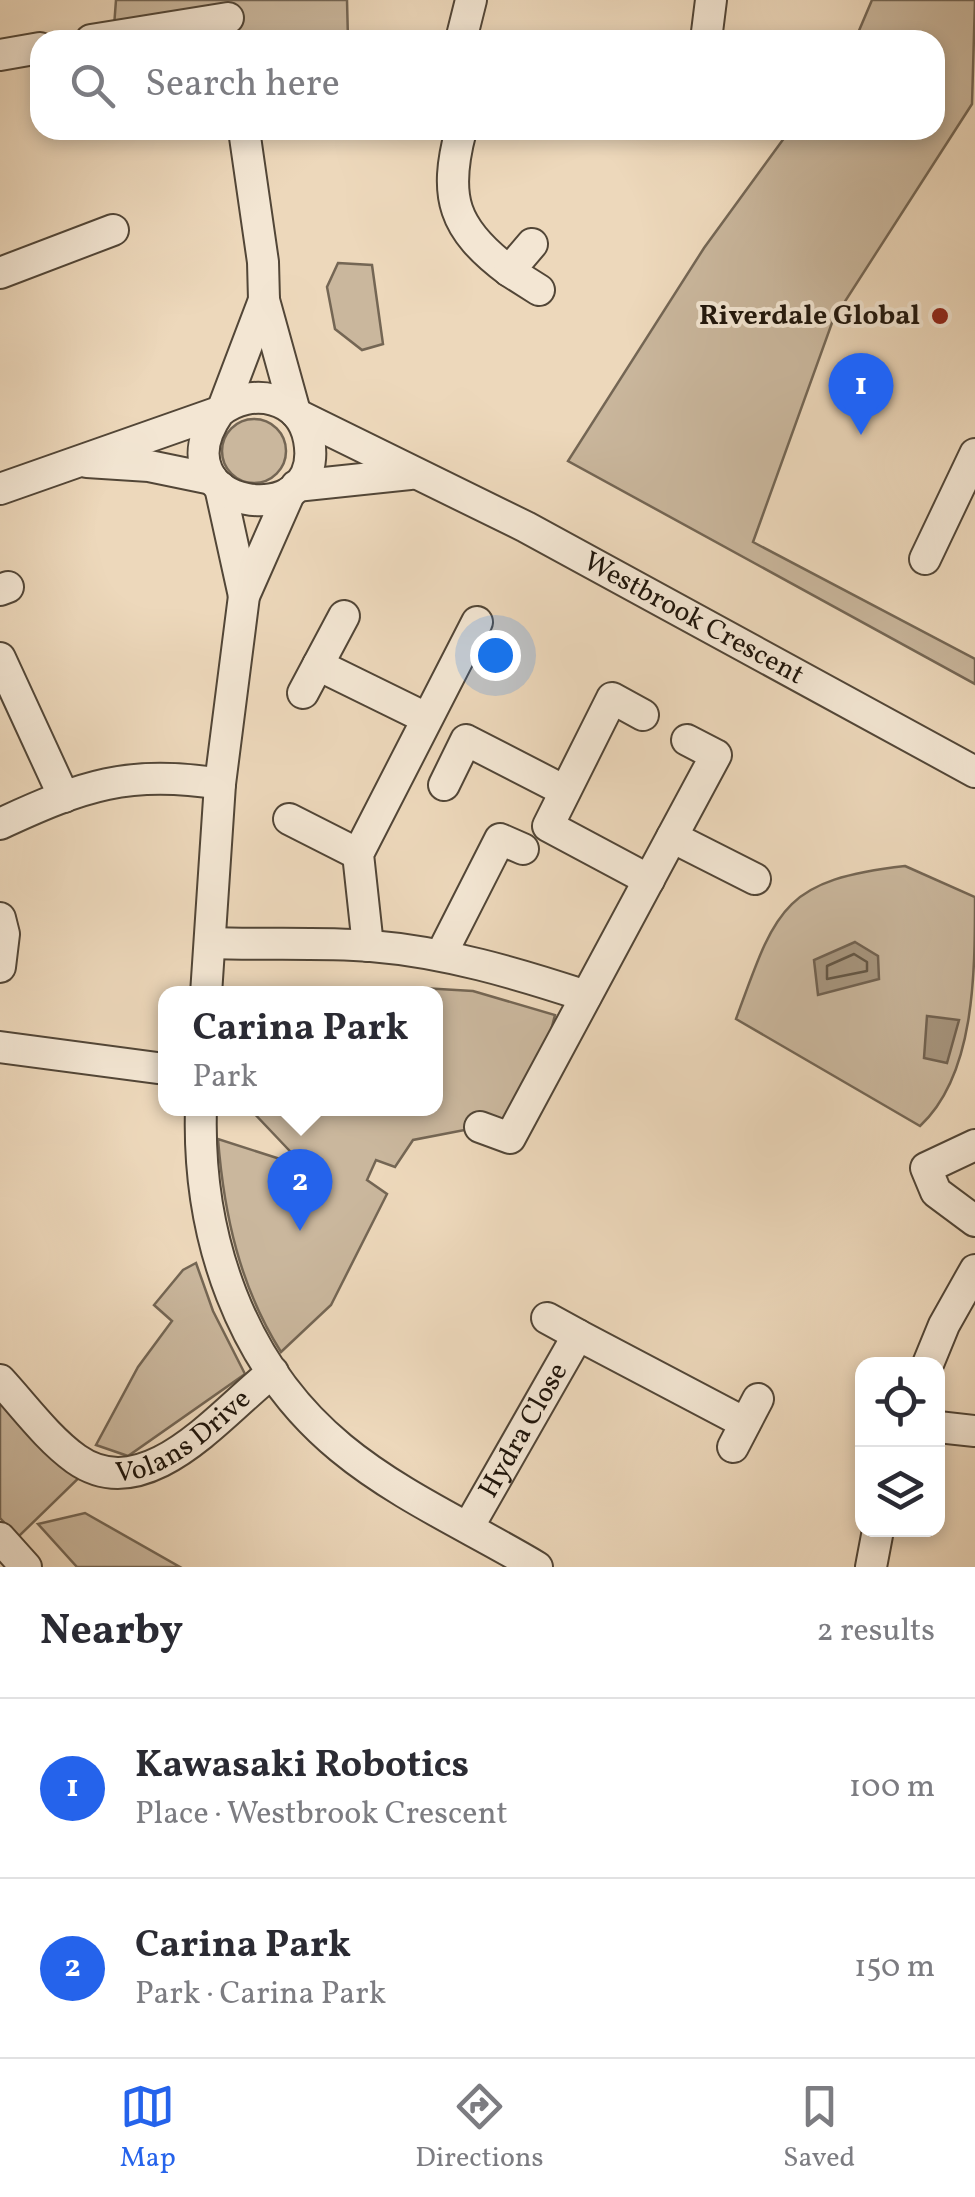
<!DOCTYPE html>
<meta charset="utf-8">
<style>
body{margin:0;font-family:Vollkorn,serif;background:#f7f7f7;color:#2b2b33}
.controls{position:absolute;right:30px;bottom:30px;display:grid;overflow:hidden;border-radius:20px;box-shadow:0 5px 15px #0003}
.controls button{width:90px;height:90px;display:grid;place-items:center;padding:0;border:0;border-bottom:2px solid #e1e1e2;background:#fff;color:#2b2b33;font:50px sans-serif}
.you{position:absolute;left:495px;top:655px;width:35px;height:35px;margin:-25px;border:8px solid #fff;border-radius:50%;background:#1a73e8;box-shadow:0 0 0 15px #1a73e833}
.badge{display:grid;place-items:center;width:65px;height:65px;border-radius:50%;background:#2563eb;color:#fff;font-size:32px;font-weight:700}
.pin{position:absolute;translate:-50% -82px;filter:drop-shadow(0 2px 5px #0008)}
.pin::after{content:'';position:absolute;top:52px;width:35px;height:30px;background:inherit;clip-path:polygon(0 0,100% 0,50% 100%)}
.popup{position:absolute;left:158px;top:986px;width:285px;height:130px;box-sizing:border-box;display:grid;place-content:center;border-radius:20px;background:#fff;filter:drop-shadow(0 2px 8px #0005);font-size:32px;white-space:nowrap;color:#7c7c81}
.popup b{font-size:38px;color:#2b2b33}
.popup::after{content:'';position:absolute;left:50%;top:100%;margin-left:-20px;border:20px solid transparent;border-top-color:#fff}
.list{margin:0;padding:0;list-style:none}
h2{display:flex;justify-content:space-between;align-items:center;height:130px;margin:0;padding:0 40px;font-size:42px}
h2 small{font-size:32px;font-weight:400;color:#7c7c81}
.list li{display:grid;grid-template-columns:65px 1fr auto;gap:30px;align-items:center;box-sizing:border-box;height:180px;padding:0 40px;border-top:2px solid #e1e1e2}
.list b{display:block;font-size:38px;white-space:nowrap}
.list p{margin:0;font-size:32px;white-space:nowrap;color:#7c7c81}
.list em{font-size:32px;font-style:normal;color:#7c7c81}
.icon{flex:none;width:55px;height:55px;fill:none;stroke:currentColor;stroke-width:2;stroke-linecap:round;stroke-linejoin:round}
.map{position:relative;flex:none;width:975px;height:1567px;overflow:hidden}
.search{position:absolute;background:#fff;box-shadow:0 5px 15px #0003;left:30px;right:30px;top:30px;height:110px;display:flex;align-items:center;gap:25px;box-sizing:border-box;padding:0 35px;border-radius:30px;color:#7c7c81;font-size:38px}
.sheet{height:490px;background:#fff}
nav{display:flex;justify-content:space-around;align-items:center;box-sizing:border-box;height:140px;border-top:2px solid #e1e1e2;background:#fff;font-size:28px;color:#7c7c81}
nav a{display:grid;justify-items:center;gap:5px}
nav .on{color:#2563eb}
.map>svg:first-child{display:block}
.green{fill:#cab79d;stroke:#746654;stroke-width:2.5}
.water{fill:#a7967f;stroke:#716251;stroke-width:2.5}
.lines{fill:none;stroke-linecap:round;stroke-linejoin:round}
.shore{stroke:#635645;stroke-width:2.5}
.minor-casing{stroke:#524637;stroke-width:34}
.minor{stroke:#f3e6d3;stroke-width:30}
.poi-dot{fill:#8f2418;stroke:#f3e6d3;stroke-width:4}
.labels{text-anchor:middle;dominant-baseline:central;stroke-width:8;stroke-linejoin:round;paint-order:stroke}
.poi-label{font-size:28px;font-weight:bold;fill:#1f150b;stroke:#f3e6d3;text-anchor:end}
.street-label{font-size:28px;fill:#1f150b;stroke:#f3e6d3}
</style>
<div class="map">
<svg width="975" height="1567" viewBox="0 0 975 1567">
<rect width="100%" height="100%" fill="#edd8bb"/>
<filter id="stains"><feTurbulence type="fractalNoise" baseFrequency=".002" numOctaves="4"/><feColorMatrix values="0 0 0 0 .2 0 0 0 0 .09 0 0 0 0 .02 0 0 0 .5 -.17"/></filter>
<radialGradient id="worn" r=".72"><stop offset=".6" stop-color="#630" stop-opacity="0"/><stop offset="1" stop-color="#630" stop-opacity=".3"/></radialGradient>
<path class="green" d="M116 0H347L348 40H113Z
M872 0H975L972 104 833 320 753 542 975 659V684L568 461 704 248 790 130H935V40H855Z
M338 263 372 265 383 344 362 350 335 329 327 287Z
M222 451a32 32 0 1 1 64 0a32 32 0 1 1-64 0Z
M905 866 975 897C975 974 975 1075 920 1126L736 1019C776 909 782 880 905 866Z
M422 988 473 991 555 1015 535 1092 510 1138 480 1127 413 1140 395 1167 376 1160 367 1180 387 1194 331 1305 281 1352C240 1287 224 1215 218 1139L305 1167 250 1109 435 1108V994L412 993Z
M196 1263 213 1311 245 1374 128 1456 96 1445 138 1367 172 1321 154 1305 183 1270Z
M0 1373 89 1468 18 1537 0 1518Z
M85 1513 180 1567H77L38 1524Z"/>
<path class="water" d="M855 942 878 956 879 979 818 995 814 960Z
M927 1016 959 1020 947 1063 924 1058Z"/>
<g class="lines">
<path class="shore" d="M854 954 867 962V971L827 979V966Z"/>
<defs>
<g id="minor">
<path d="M91 40 228 18"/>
<path d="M461 40 471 0"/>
<path d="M706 40 711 0"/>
<path d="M0 55 40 48"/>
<path d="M244 130 263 262 264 300 295 412"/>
<path d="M461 130C443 197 453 229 509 271"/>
<path d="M532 244 509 271 539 290"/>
<path d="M0 273 113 230"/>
<path d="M223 408 264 300"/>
<path id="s1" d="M298 415 526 527 975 772"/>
<path d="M87 462 149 466 212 479"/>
<path d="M296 486 410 474"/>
<path d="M220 487 244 596"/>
<path d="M0 489 219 412C251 386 301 396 309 440 327 537 152 509 219 412"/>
<path d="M925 559 975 454"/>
<path d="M0 590 8 587"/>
<path d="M0 658 64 797"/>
<path d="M318 665 426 718"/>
<path d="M303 693 344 616"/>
<path d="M643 715 612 698 548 826 649 880"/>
<path d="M444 785 466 740 565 791"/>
<path d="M289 819 358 854"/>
<path d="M0 824C82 786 129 769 220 784"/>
<path d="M672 837 755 879"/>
<path d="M0 918 4 934 0 967"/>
<path d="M210 943C263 945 318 942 371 946 445 952 516 973 586 996"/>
<path d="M368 946 358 854 477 622"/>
<path d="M441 955 500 839 523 849"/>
<path d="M206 994 220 784 244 596 290 492"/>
<path d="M0 1047 165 1069"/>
<path d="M201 1108C197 1236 240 1365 341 1448 399 1496 472 1528 537 1567"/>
<path d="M480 1127 510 1138 716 755 687 740"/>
<path d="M975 1145 926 1168 936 1192 975 1221"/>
<path d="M547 1318 578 1335"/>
<path d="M928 1364 944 1325 975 1270"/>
<path id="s2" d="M0 1380C24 1406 47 1438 76 1459 147 1509 222 1411 273 1372"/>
<path d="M938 1427 975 1431"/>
<path d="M733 1447 758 1399"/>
<path id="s3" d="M469 1526 578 1335 745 1423"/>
<path d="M0 1538 26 1567"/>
<path d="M871 1567 878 1530"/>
</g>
</defs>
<use href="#minor" class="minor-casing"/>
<use href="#minor" class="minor"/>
</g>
<circle class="poi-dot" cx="940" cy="316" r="10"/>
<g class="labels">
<g class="poi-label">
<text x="920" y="316">Riverdale Global</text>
</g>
<g class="street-label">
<text stroke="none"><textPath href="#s1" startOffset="445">Westbrook Crescent</textPath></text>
<text stroke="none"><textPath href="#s2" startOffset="230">Volans Drive</textPath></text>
<text stroke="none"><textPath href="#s3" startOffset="110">Hydra Close</textPath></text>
</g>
</g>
<rect width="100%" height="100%" filter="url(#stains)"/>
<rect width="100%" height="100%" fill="url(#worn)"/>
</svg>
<div class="controls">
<button><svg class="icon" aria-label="locate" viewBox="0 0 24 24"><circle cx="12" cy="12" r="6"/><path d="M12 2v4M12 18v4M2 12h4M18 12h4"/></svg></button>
<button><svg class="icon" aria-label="layers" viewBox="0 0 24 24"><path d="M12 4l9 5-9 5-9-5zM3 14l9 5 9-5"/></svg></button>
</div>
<div class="you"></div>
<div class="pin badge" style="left:861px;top:435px">1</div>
<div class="pin badge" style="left:300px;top:1231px">2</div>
<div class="popup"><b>Carina Park</b>Park</div>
<div class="search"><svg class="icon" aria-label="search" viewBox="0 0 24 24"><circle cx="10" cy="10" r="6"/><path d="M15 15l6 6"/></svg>Search here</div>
</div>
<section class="sheet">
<h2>Nearby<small>2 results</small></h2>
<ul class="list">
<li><span class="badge">1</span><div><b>Kawasaki Robotics</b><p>Place · Westbrook Crescent</p></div><em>100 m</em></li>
<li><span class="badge">2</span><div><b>Carina Park</b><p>Park · Carina Park</p></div><em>150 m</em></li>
</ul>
</section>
<nav>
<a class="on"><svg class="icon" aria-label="map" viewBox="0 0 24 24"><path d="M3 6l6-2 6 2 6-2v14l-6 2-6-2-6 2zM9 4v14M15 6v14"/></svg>Map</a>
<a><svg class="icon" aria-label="directions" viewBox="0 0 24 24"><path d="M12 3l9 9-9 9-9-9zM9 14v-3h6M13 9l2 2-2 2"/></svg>Directions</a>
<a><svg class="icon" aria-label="saved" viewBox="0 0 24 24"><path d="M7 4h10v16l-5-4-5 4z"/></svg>Saved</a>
</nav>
